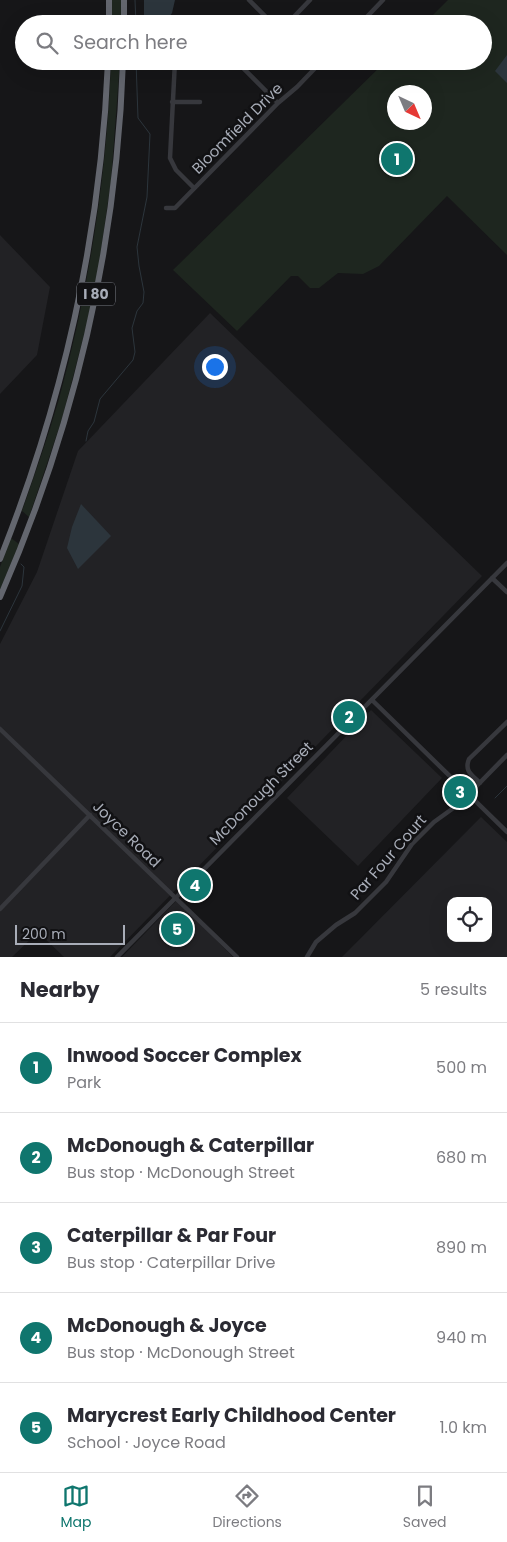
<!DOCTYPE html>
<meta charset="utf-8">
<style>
body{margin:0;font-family:Poppins,sans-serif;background:#f7f7f7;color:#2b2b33}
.controls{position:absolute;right:15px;bottom:15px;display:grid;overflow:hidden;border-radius:10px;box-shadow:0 5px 20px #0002}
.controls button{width:45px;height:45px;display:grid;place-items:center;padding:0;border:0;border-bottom:1px solid #e1e1e2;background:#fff;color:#2b2b33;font:25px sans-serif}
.compass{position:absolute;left:387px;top:85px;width:45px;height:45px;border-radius:50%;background:#fff;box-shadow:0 5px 20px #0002;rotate:136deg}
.scale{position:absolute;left:15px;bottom:12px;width:110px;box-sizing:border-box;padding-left:5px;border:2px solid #a8adb8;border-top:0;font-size:14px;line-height:18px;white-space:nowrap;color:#a8adb8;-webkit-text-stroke:4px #111113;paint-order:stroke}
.you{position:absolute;left:214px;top:366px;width:18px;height:18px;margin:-12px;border:4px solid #fff;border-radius:50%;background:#1a73e8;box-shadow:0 0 0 8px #1a73e833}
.badge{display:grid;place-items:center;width:32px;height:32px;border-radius:50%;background:#0f766e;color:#fff;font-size:16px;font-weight:700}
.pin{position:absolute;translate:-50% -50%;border:2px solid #fff;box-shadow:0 1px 5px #0006}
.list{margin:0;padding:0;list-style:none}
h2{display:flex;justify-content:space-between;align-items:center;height:65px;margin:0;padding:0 20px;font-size:21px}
h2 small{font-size:16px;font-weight:400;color:#7c7c81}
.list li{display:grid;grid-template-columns:32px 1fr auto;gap:15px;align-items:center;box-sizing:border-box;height:90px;padding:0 20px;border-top:1px solid #e1e1e2}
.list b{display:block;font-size:19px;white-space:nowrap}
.list p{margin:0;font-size:16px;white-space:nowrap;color:#7c7c81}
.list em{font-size:16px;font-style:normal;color:#7c7c81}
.icon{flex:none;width:28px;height:28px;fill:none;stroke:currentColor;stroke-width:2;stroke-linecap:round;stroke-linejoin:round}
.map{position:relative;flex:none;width:507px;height:957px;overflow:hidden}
.search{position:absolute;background:#fff;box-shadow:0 5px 20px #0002;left:15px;right:15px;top:15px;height:55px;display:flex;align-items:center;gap:12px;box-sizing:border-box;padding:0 18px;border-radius:28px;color:#7c7c81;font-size:19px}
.sheet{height:515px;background:#fff}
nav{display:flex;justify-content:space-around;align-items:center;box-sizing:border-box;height:70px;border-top:1px solid #e1e1e2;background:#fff;font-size:14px;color:#7c7c81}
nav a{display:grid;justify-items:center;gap:2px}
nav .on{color:#0f766e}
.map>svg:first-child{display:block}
.built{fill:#222225;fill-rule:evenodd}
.green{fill:#1e261f;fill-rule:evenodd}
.water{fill:#2c353c}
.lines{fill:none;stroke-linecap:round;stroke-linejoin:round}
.stream{stroke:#2c353c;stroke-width:1}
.minor{stroke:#37383d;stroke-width:4.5}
.highway{stroke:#63666e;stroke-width:6}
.labels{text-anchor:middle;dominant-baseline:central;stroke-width:5;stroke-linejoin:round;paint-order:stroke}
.shield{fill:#111113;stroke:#7b7e86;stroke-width:1}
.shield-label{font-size:14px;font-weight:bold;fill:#a8adb8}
.street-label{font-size:15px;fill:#a8adb8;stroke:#111113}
</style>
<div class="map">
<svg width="507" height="957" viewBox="0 0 507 957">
<rect width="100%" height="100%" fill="#161618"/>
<path class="built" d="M0 235 50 287 37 355 0 394Z
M210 313 482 576 110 957H64L38 932 12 957H0V644L37 572 78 451Z
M371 710 442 778 358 866 287 798Z
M481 817 507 842V957H342ZM451 901H488V938H451Z
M177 900 233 957H122Z"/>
<path class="green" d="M112 0H121V24H112Z
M448 0H507V255L447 196 379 266 363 274 338 273 319 288H310L298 276H291L237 331 173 270 386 61H483V24H424ZM394 92H424V122H394Z
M111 61H120L111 181 99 264 87 323 62 419 29 517 22 511C35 474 48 437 59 399 89 289 107 176 111 61Z
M11 538 19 544 0 590V567Z"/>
<path class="water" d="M144 0H175L172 13 164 24H144Z
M507 55V83L495 71Z
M81 504 111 536 78 569 67 548 72 527Z"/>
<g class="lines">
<path class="stream" d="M135 0 136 24
M86 441 88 431 94 422 100 399 133 360 135 352 132 328 137 311 143 303 144 292 139 266 137 247 147 197 150 134 138 118 136 61
M0 631 22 586 24 567 21 564
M495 798 507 786"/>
<path class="minor" d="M249 0 273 24
M287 24 310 0
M360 24 383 0
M175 61 170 158 176 170 194 188
M236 61 278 103
M172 102H200
M166 208H175L278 103 297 87 322 61
M492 578 507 592
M372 700 507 832
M0 729 237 957
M480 783C472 775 464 771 469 759L507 722
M0 909 90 815
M117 957 507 563
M307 957 316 942 336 925 355 913 386 882 412 844 434 822 459 804 507 755"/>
<path class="highway" d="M109 24V0
M124 24V0
M0 559C64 399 101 233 108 61
M0 597C74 428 117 246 123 61"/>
</g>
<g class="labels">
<rect class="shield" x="77" y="282.5" width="38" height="23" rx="4"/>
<g class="shield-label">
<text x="96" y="294">I 80</text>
</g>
<g class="street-label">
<text transform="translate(237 128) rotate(-45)">Bloomfield Drive</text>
<text transform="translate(261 793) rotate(-45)">McDonough Street</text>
<text transform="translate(127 834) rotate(44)">Joyce Road</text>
<text transform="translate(388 857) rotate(-49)">Par Four Court</text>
</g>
</g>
</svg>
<div class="controls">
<button><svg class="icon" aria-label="locate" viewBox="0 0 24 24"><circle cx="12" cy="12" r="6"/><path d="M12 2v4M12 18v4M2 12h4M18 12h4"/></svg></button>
</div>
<svg class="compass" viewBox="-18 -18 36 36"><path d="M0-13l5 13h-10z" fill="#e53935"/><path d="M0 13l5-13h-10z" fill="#7c7c81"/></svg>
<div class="scale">200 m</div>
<div class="you"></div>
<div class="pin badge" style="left:397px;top:159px">1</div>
<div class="pin badge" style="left:349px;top:717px">2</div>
<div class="pin badge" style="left:460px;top:792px">3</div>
<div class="pin badge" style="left:195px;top:885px">4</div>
<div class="pin badge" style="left:177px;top:929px">5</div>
<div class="search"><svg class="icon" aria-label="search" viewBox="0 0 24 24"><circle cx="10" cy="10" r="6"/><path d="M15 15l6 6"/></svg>Search here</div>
</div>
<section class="sheet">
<h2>Nearby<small>5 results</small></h2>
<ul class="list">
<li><span class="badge">1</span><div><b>Inwood Soccer Complex</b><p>Park</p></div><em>500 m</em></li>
<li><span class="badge">2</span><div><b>McDonough &amp; Caterpillar</b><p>Bus stop · McDonough Street</p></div><em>680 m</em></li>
<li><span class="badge">3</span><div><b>Caterpillar &amp; Par Four</b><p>Bus stop · Caterpillar Drive</p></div><em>890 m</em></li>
<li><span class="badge">4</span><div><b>McDonough &amp; Joyce</b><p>Bus stop · McDonough Street</p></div><em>940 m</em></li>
<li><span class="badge">5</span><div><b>Marycrest Early Childhood Center</b><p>School · Joyce Road</p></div><em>1.0 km</em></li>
</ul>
</section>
<nav>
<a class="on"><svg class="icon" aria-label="map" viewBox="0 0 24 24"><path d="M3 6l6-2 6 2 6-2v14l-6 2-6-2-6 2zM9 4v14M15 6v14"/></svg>Map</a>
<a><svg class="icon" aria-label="directions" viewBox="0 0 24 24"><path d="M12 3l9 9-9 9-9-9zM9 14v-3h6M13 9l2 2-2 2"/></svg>Directions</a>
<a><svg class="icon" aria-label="saved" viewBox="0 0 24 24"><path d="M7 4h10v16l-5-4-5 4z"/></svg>Saved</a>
</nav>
